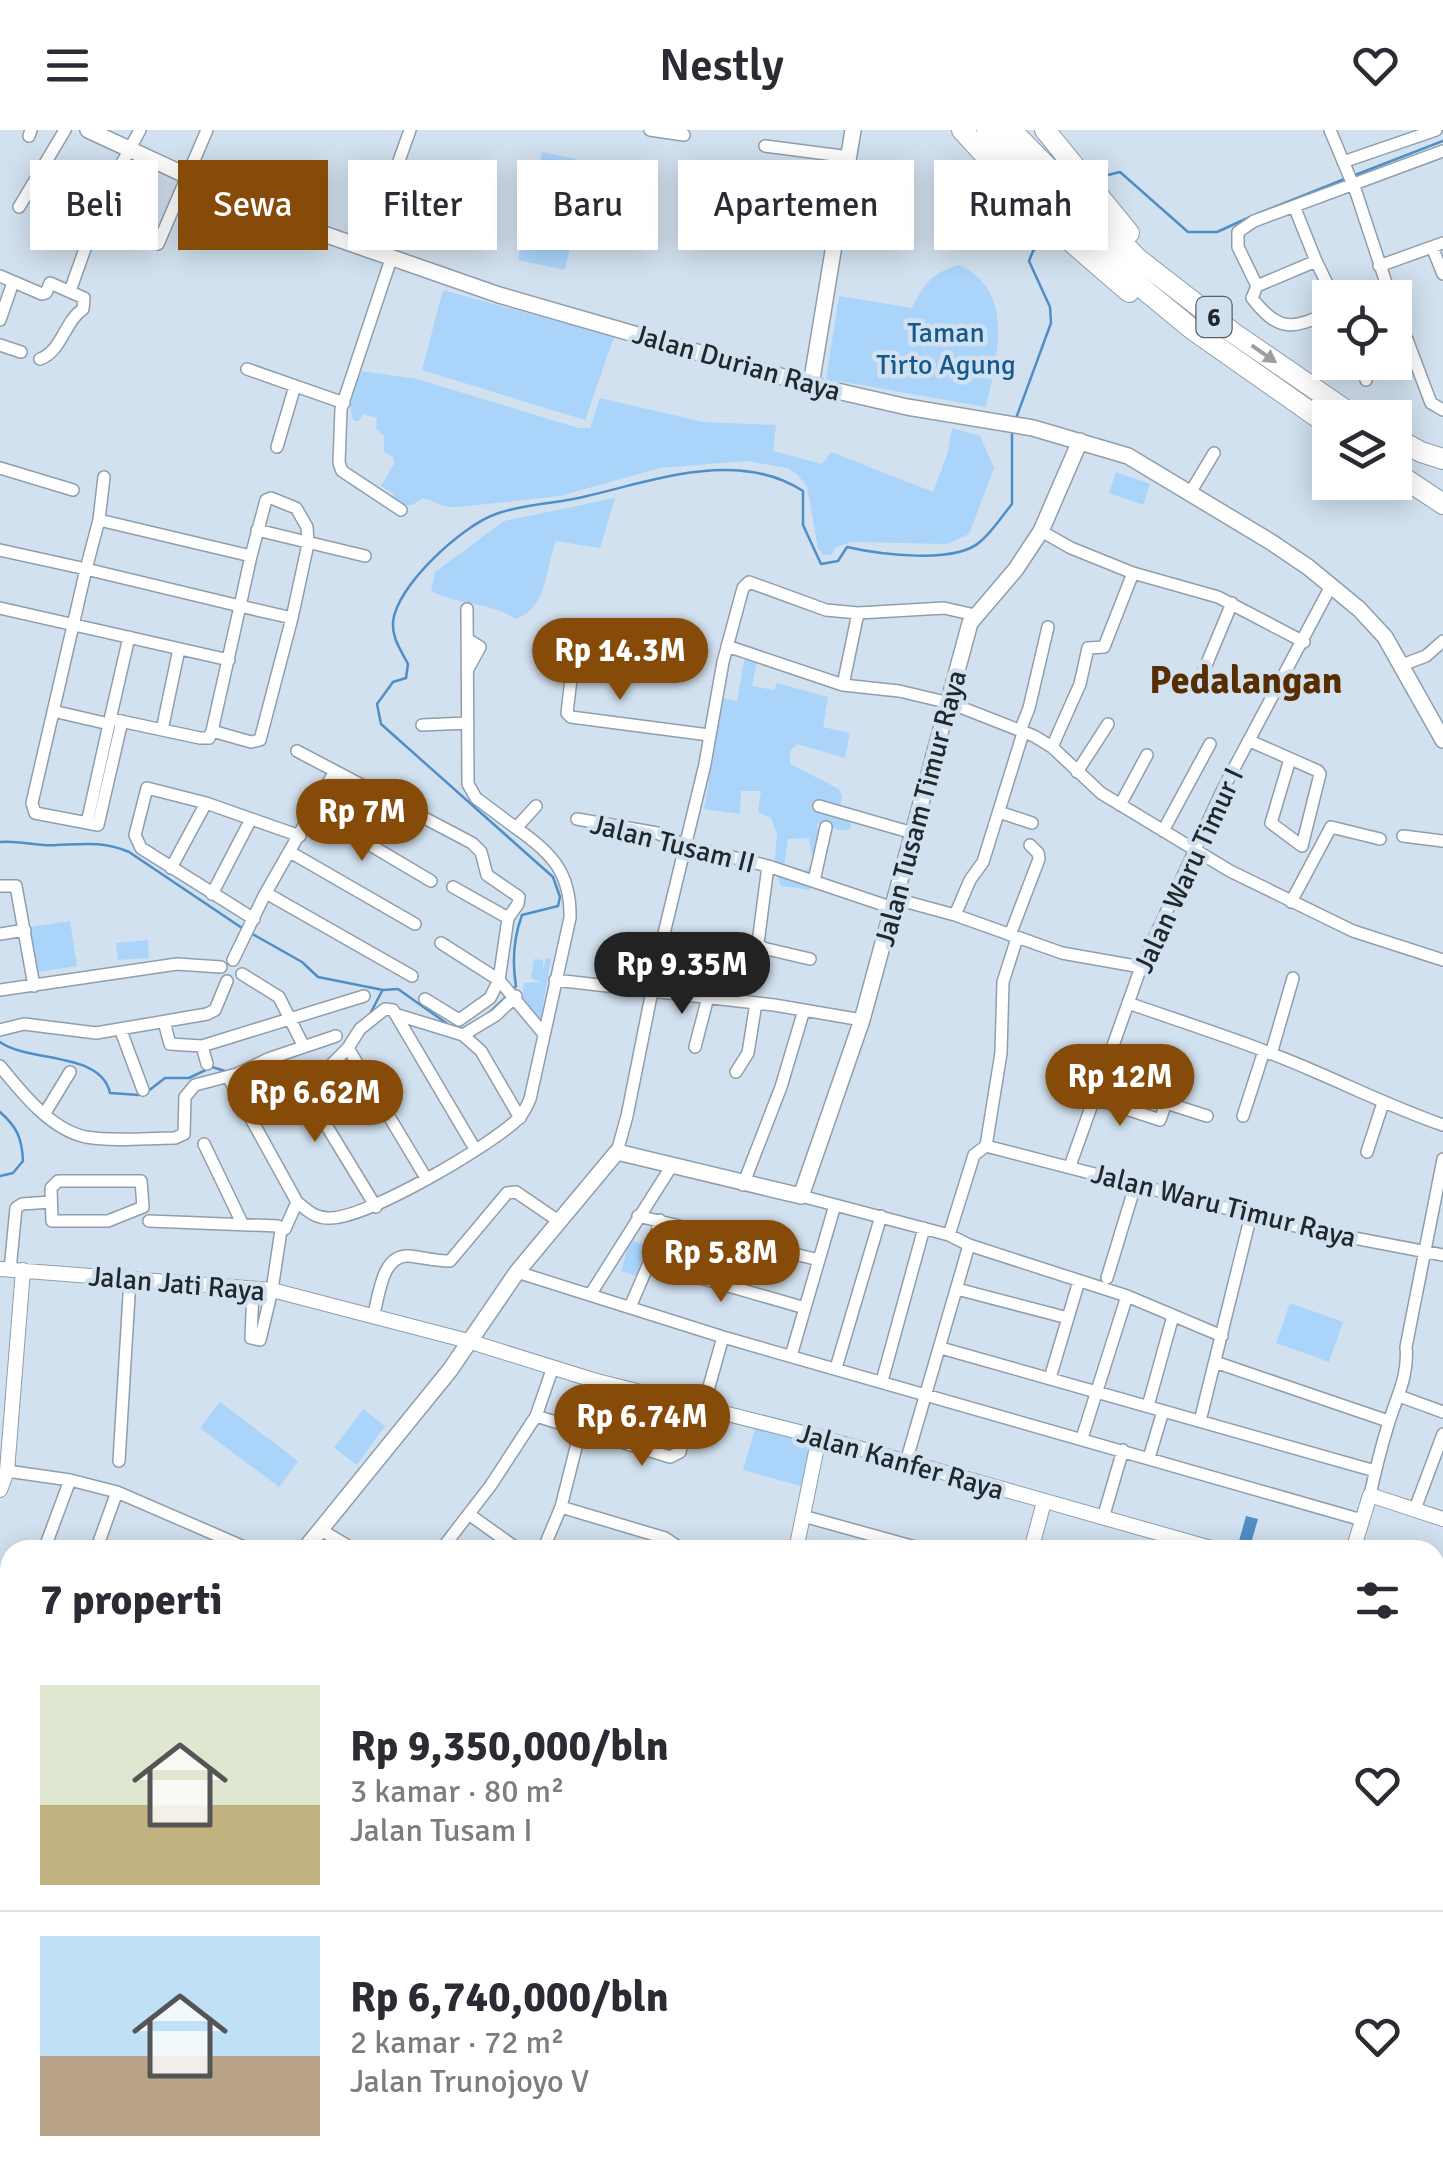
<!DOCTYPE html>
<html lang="id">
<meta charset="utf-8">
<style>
:root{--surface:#fff;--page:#f7f7f7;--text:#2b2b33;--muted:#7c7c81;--line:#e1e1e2;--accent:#874b09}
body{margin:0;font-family:Signika,sans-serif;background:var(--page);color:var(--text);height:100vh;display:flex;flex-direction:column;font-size:38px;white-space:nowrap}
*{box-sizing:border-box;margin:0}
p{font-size:32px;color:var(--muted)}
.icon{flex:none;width:55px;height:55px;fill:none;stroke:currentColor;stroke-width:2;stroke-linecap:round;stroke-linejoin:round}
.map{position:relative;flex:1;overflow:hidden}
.drawer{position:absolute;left:0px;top:1410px;width:1445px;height:642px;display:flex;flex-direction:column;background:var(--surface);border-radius:30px 30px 0 0;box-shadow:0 5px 25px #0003}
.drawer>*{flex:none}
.guide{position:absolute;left:30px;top:30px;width:1385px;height:90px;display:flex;gap:20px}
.buttons{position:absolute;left:1312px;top:150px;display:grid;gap:20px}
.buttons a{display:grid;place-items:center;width:100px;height:100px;border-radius:0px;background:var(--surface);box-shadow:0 5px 25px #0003;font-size:50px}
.price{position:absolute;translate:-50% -85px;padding:0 22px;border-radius:35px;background:var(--accent);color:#fff;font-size:32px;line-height:65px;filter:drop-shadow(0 2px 5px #0008)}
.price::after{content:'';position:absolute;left:50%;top:60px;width:30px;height:22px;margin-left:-15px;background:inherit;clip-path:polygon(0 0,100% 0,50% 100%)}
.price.active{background:#222;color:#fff}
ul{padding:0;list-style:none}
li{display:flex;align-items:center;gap:30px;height:250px;padding:0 40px}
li+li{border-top:2px solid var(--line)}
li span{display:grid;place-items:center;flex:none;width:280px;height:200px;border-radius:0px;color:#555}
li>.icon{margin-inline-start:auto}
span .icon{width:120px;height:120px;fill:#fffc;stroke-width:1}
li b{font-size:42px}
h2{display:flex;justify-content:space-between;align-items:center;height:120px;padding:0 40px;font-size:42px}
.tag{padding:0 35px;border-radius:0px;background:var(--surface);box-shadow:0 5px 25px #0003;font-size:35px;line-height:90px}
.tag.active{background:var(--accent);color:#fff}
header{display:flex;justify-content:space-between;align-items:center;height:130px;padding:0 40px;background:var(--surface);font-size:45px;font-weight:600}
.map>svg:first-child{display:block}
.green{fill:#abd4fb}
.water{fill:#4f8ec6}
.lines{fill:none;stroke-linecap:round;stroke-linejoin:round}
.stream{stroke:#4f8ec6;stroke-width:2.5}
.minor-casing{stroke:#909eab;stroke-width:14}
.tertiary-casing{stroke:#909eab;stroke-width:16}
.secondary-casing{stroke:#909eab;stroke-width:18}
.motorway-casing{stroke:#909eab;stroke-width:22}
.minor{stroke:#fff;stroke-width:11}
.tertiary{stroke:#fff;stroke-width:14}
.secondary{stroke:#fff;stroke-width:15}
.motorway{stroke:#fff;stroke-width:20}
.oneway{fill:#9c9ea0}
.labels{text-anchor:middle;stroke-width:9;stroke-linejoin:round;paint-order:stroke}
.shield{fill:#d2e1ef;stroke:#575f66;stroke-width:2.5}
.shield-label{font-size:25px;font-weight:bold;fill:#22272c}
.park-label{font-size:28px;fill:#145a8f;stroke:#d2e1ef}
.street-label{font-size:28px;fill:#22272c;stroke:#d2e1ef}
.district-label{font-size:38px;font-weight:bold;fill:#572d02;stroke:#d2e1ef}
</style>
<header><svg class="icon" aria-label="menu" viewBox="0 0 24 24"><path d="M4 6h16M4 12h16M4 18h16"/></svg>Nestly<svg class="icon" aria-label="heart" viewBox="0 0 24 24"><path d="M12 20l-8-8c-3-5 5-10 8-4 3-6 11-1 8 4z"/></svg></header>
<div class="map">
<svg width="1443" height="2051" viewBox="0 0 1443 2051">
<rect width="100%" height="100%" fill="#d2e1ef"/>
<path class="green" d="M542,22L589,32L565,140L518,130Z
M959,135C1016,160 997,228 986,277L826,249L839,166L912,178C924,154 931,143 959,135Z
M443,160L614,207L585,290L422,240Z
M362,241L417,249L578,298H590L600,268L703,292L776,295L773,321L822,334L831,322L933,362L947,325L952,298L980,306L994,338L969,404L947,414L851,412L836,417L831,425H823L818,418L807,357L798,345L788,338L746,331L660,338L560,366L459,377H447L424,368L412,375L399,376L392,363L381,356L394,334L393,327L384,322V306L376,299L377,288L363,284L359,291H354C346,274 355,256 362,241Z
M1116,342L1150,354L1143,375L1109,363Z
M615,368L600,418L556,411C545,439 548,477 516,489C490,472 458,475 431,461L435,442L504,391Z
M745,526L757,531L752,556L774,560L777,553L828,567L823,597L850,603L845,628L797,614L790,621V634L839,659L842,666L840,679C847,685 854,689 850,699C841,702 832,699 825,693L818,694L817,699L825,702L827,724L823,729L812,727L809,708L788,709L784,737L805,741L814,733L810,760L781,756L774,739L777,704L771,688L758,682L761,661H741L740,684L704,679L722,568L737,571Z
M70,791L77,836L38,842L30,797Z
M148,810L149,828L118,830L116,813Z
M546,828L551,829L540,893L522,867L524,853L541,852L531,848L534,829L543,830V841Z
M630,1110L646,1115L637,1146L621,1141Z
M1290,1173L1343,1192L1329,1232L1276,1213Z
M220,1272L298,1331L279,1357L200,1298Z
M363,1279L385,1296L357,1335L334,1318Z
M756,1296L815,1309L808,1358L743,1340Z
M1443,1992V2051H1230L1226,2046L1216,2051H1036L1020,2043L1435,2042V1996Z
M357,2043H491L465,2047L462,2051H356Z"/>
<path class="water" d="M1246,1386L1258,1389L1249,1420L1237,1418Z"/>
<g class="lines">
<path class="stream" d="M1355,45L1443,11
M1099,55L1108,45L1120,42L1188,102H1217L1250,87
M1257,84L1347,48
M1015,291L1051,193L1050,177L1029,131L1033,121L1051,103
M0,712C20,710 38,717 57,715C84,714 103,711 129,722L242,798
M249,802L302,832L318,847L383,860L398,859L449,895
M511,861L516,856C512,832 514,807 522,785L558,776L560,767L553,747L381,594L377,574L393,552L406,548L408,534C401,520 392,509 393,492C396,456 463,395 496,384C526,373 557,374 587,366C656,350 738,319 803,361V395L821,434L838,431L847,417C878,424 956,435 981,411C993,401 1002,386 1012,374V303
M490,882L506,867
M370,884L382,861
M0,912C29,933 101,921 110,963L139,965
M236,947L256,962H264L286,946L321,936
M147,962L165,948H189L212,937L225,941
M0,982C17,997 22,1008 23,1031L13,1043L0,1046
M1435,1646L1443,1649
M1302,2042L1305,2051
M316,2051L331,2042"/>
<defs>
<path id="minor" d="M650,0L684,5
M1330,0L1356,62L1391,168
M29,6L31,0
M765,16L850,27
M1343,32L1436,0
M1294,76L1316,131
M19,77L65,0
M158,114L207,0
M1432,117L1443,144
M367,121L410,0
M391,129L341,279L339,333L342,341L401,380
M1379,136L1443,113
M0,146L42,164L46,163L50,153L84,168L83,179C64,192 62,221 40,229
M1257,156L1316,131L1334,168
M70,161L103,68L140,0
M1395,178L1431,273L1443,280
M1330,182C1293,199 1279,203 1252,168L1257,156L1238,117V102L1254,91L1443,21
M0,190L11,158
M0,215L21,222
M1366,232V250
M247,239L344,273
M277,317L295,256
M0,338L73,360
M1190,363L1214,323
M99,390L251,426L240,476L292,488L308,414L307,397L296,378L271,368L266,370L251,426
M257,400L365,426
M1041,401L1071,418L1133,443L1218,467L1304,512
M0,420L86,439L99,390L104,347
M0,478L229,530
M467,479L468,654L476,668L516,698
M576,506L567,583L571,587L709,605
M467,509L480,517L468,539
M727,516L843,555L858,483
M1402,535L1426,526L1443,511
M843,555L899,561L950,573L1034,606L1052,617L1101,663L1230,741L1353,801L1443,830
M1197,557L1232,473
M53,581L109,594L129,507
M111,589L200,608H209L212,601L251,612L260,610L292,488
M122,591L98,695L35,683L32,673L86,439L240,476L212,601
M422,595L468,593
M162,600L179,519
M1020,601L1029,578L1048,497
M1250,611L1318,641L1320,644L1302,716L1271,693L1290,629
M1052,617L1080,554L1088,518L1104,517L1133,443
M297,621L335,641
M1077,642L1108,594
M1120,675L1147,625
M819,676L913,703
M313,681L431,751
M999,682L1032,693
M577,689L657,703L687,716L768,736L893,778
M87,693L109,594
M1163,701L1210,614
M1403,706L1443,711
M290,722L415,794
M768,736L758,813L763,818L810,829
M171,738L206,673
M814,751L826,697
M0,756H16L34,856
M453,757L508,788
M266,763L412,846
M212,764L251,689
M896,769L955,785L1062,823L1141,837
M1291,772L1331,697L1380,709
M955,785L970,750L983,732L1023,603
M254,789L141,718L135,705L147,658L206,673L300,706
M0,804L25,800
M1010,805L1039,729L1038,723L1030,715
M441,813L499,850L543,903
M233,830L264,766L335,641L472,713L481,722L487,745L519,767L518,774L508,788L499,850L490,868L459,890L425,869
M242,844L279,867L304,917
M555,850L774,875L862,890
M0,860L177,834L221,837
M1128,873C1191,895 1255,915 1316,942C1358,960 1399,980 1443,995
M398,885L463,905L481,921L520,988
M164,892L170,914L202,916L207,934
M0,900L24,894L96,903L207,884L215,880L227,851
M121,901L143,960
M463,905L496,885L516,866
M202,916L364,866
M695,917L708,867
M348,918L360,899L385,879L393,880L475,1019
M1271,924L1293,848
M0,936C21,962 51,1000 86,1007C115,1012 147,1008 175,1008L184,1004L185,967L195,955L237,944L268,929L336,906
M736,942L748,923L756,873
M228,947L297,1072
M301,954L322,944L348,918L426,1048
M1093,968L1160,990L1173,953
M1166,973L1207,986
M246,981L301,954L376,1077
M45,983L70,942
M1243,986L1264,921
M204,1014L242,1093
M986,1016L1001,923L1003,852L1017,808
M617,1022L627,986L661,816L705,634L723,532L743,458L749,452L826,480L858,483L944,478L975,485
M1367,1022L1383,973
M1070,1036L1141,837L1223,659L1331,456
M58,1051H141L143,1077L108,1091H52L51,1058Z
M743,1055L781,957L804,880
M801,1066L949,1105L969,1115L1127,1166L1222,1206
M638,1086L819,1130
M149,1091L278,1096L281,1100
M949,1105L974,1025L986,1016L1307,1099L1443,1125
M649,1133L805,1178
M10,1140L16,1078L22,1074L50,1072
M517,1142L723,1207L1362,1390
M1107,1148L1135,1056
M253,1159L251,1208L260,1210L272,1160L281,1100L285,1099L297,1072C308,1081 316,1089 331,1088C369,1087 490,1016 518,989C523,984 527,976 530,969L570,788C571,743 552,723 516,698L536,676
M957,1159L1068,1188
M590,1165L671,1037
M630,1177L649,1133L660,1090
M373,1187C379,1168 381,1125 408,1126C422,1127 435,1131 450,1131L507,1063L516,1062L560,1092
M941,1218L1375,1341
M791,1226L835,1075
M1215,1232L1388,1291
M836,1238L881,1086
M1050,1248L1079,1151
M882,1251L924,1098
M1399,1266L1443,1282
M1148,1276L1173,1186
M703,1278L723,1207
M536,1286L670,1327L680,1322L693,1275
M1200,1291L1251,1085
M1082,1308L1127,1166
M1149,1328L1163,1281
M119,1331L130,1149
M906,1332L969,1115
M7,1341L70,1350L117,1362L251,1420
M1370,1365C1375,1342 1381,1318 1388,1295C1396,1268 1409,1246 1406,1217L1443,1029
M561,1377L665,1408L683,1420
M1415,1379L1443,1304
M470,1385L519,1420
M803,1386L926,1420
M1103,1388L1123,1320
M321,1400L355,1420
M44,1420L70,1350
M96,1420L117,1362
M441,1420L491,1355L536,1286L553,1237
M543,1420L561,1377L593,1250
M1435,1500L1443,1467
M0,1505L10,1509
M1435,1547L1443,1550
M0,1553L10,1557
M1435,1653L1443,1656
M0,1673L10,1644
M1435,1703L1443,1705
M0,1797L9,1782
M1435,1800L1443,1803
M0,1846L10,1852
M1435,1914L1443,1916
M0,1920L10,1894
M0,1963L10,1968
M1435,1964L1443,1966
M157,2042L166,2049L173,2042
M750,2042L776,2051
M1000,2042L1017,2051
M214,2049L222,2042
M113,2051L118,2042
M471,2051L472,2042
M666,2051L668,2042
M723,2051L726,2042
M987,2051L991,2042"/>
<path id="tertiary" d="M0,1139L272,1160L468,1211L593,1250L819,1307L1218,1420
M0,1360L7,1341L23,1140
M796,1420L819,1307
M1031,1420L1044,1372
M1353,1420L1370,1365L1443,1389
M1435,1857L1443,1859
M896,2042L916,2051"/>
<path id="secondary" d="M88,0L278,88L499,165L811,255L907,277L1033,298L1128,326L1271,412L1308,437L1359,479L1385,507L1443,610
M811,255L853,0
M304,1420L450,1240L517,1142L617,1022L801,1066L862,890L970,493L1016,439L1041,401L1080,311
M0,2042L10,2026"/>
<path id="motorway" d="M962,0L1038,83L1129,162
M987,0L1135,152L1192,199L1330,296
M1011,0L1138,129L1232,202L1357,288
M1045,0L1129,103
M1395,308L1421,322L1443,329
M1395,342L1443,374"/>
</defs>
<use href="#minor" class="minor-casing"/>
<use href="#tertiary" class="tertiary-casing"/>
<use href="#secondary" class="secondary-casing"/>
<use href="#motorway" class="motorway-casing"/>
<use href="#minor" class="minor"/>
<use href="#tertiary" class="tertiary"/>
<use href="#secondary" class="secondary"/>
<use href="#motorway" class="motorway"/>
</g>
<defs><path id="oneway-solid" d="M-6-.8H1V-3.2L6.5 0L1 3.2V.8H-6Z" transform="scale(2.5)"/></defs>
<use class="oneway" href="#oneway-solid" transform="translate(1264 224) rotate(35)"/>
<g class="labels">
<rect class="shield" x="1196.5" y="167" width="35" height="40" rx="8"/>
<g class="shield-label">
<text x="1214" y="196">6</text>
</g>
<g class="park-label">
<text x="946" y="212">Taman<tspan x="946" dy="32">Tirto Agung</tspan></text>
</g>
<g class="street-label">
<text transform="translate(737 232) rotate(16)" y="10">Jalan Durian Raya</text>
<text transform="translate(920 678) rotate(-75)" y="10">Jalan Tusam Timur Raya</text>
<text transform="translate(673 713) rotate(14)" y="10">Jalan Tusam II</text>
<text transform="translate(1188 740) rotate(-65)" y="10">Jalan Waru Timur I</text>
<text transform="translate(1224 1075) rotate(14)" y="10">Jalan Waru Timur Raya</text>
<text transform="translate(177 1153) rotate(5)" y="10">Jalan Jati Raya</text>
<text transform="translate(901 1331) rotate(16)" y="10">Jalan Kanfer Raya</text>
</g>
<g class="district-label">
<text x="1246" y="563">Pedalangan</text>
</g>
</g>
</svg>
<div class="buttons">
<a><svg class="icon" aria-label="locate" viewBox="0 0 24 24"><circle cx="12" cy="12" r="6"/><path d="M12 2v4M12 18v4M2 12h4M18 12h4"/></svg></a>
<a><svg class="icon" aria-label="layers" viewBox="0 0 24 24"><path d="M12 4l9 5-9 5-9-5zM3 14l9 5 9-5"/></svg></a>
</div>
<b class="price" style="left:620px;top:573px">Rp 14.3M</b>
<b class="price" style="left:362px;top:734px">Rp 7M</b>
<b class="price active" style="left:682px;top:887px">Rp 9.35M</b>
<b class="price" style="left:1120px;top:999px">Rp 12M</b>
<b class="price" style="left:315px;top:1015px">Rp 6.62M</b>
<b class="price" style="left:721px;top:1175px">Rp 5.8M</b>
<b class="price" style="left:642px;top:1339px">Rp 6.74M</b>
<div class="guide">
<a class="tag">Beli</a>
<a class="tag active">Sewa</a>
<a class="tag">Filter</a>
<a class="tag">Baru</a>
<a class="tag">Apartemen</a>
<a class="tag">Rumah</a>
</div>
<section class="drawer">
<h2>7 properti<svg class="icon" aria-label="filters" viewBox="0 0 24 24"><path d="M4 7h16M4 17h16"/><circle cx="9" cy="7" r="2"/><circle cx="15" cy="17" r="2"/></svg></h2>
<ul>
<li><span style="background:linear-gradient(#dfe7d0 60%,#c2b280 0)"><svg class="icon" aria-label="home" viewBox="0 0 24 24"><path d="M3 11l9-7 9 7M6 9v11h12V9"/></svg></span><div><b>Rp 9,350,000/bln</b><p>3 kamar · 80 m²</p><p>Jalan Tusam I</p></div><svg class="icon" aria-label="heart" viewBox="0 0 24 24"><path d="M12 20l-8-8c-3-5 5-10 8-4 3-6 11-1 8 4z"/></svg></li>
<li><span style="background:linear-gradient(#bfe0f5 60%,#b9a48a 0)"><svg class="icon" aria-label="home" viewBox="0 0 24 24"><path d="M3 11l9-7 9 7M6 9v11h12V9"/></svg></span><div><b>Rp 6,740,000/bln</b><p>2 kamar · 72 m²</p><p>Jalan Trunojoyo V</p></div><svg class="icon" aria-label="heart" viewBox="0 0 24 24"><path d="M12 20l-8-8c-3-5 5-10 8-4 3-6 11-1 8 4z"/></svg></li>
</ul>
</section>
</div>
